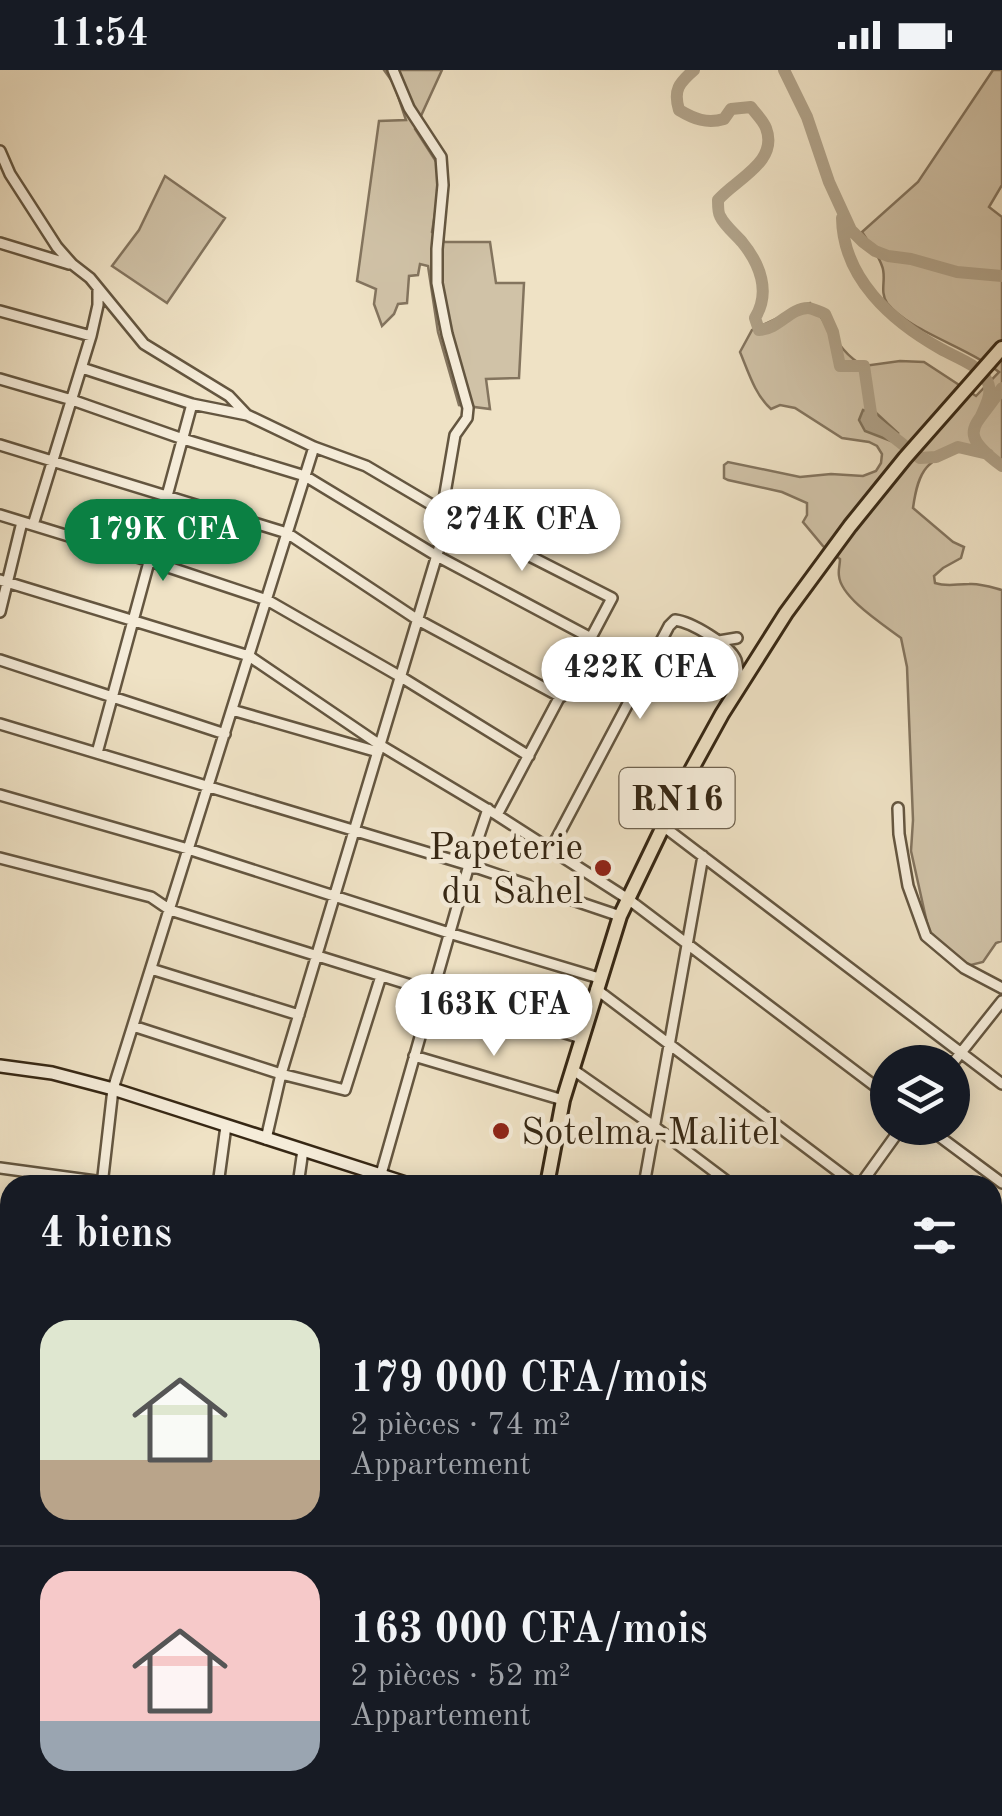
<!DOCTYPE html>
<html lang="fr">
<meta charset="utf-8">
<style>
:root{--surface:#171b24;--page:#242831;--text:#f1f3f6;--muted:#9ea1a6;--line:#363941;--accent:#0b8043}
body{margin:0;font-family:"Old Standard TT",serif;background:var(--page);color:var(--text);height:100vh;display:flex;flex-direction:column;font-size:38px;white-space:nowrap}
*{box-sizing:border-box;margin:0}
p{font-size:32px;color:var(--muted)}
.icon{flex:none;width:55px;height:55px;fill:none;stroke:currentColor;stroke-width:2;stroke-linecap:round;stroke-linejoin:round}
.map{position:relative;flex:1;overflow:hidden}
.details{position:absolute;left:0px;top:1105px;width:1002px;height:642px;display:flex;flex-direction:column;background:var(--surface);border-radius:30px 30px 0 0;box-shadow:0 5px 25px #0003}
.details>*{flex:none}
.tools{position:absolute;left:870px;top:975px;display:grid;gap:20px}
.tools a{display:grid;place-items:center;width:100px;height:100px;border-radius:50%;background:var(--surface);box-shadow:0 5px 25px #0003;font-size:50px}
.price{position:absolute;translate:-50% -85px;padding:0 22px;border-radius:35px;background:#fff;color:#222;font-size:32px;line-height:65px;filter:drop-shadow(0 2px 5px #0008)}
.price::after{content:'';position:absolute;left:50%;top:60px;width:30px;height:22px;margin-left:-15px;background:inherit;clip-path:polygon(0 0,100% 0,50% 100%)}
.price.on{background:var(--accent);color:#fff}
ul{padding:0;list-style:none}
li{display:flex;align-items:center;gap:30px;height:250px;padding:0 40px}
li+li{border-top:2px solid var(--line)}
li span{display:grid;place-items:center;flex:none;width:280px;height:200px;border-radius:30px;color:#555}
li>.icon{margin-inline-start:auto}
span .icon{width:120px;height:120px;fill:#fffc;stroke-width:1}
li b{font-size:42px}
h2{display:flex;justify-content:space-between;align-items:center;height:120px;padding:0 40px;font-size:42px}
.status{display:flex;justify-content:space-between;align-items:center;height:70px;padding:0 50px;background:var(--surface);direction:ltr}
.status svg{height:28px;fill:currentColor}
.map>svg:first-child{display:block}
.green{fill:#d0c2a7;stroke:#83745e;stroke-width:2.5}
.water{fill:#b0a289;stroke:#7f715a;stroke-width:2.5}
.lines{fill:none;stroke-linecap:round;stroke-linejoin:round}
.river{stroke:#b0a289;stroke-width:12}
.minor-casing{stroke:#645640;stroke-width:14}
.secondary-casing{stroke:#362714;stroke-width:16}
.primary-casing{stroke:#362714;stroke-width:18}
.minor{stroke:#f5ecd9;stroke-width:9}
.secondary{stroke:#f5ecd9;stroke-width:11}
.primary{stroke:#efe2c5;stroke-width:12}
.poi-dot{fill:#8f2418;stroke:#f5ecd9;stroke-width:4}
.labels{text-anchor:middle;stroke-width:9;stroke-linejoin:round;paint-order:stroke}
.shield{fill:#f5ecd9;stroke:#6f624f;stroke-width:2.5}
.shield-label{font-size:35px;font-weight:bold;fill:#362714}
.poi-label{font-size:38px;fill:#362714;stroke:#f5ecd9;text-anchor:end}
</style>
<div class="status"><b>11:54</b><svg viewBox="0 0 49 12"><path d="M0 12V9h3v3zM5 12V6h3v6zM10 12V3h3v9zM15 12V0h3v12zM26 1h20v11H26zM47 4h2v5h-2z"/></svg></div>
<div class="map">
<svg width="1002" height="1746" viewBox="0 0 1002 1746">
<rect width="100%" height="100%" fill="#efe2c5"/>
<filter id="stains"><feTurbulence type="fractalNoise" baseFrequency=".002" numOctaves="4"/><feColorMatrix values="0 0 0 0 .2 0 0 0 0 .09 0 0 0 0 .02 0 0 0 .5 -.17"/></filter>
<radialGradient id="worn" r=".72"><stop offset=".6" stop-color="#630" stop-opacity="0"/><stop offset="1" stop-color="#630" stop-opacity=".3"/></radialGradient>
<path class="green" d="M384,0H442L415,59L437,93L439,119L432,162L445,172H490L496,213H524L519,308L486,309L490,339L459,335L438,262L428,196L420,194L418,205L409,206L407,233L398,234L394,244L382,256L374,234L376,219L357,211L379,51L406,50L394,14Z
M993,0H1002V115L989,137L1002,147V398L964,375C928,392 919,395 913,438L953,472L964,477L961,488L943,498L934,506L935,513C947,517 956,514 969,514C980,513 991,517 1002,520V871L996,873L983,892L967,896L929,862L911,781L913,750L907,597L901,568C884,555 841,528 839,506C838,500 840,495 840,489L823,476L803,452L807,445V433L782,422L728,410L724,408V395L728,392L800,407L831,404L863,406L876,401L881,393L882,384L877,376L869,372L842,368L795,338L780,335L771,339C755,325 748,301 740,282L752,260L810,233C829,254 838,283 864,296L900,291L924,292L976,326L999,302C968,277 910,262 887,233C879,221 887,208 882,196C878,184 869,173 862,162L918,112Z
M165,106L225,148L167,233L112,196L139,160Z"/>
<path class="water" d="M863,340L875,342L898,363L891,371L865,361L859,350Z"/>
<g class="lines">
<path class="river" d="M694,0C679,13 673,20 679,40C694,49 707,54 724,49L731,39L751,37C755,43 763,50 766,58C779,92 736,109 718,130C718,133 718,143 720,146C724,155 735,164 742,172C760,194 771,222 755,248L759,260C779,259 790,238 808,238C811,238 823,243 825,244L833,262L840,296H864L872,350L920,388L936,387L958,377L988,384
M784,0L807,47L829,112L851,160L863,172L875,181L888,186L911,189L957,202L1002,206
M842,148C843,208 891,251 941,279C955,287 977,294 986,309C994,321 986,335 981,346
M1002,318C976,358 954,360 1002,396"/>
<defs>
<path id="minor" d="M393,0L409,38L441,87L443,115L437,179V213L447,264L468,338L467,348L455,365L442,441
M0,81L10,104L57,177L72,194L90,208L144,274L229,326L246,344
M0,173L69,194
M0,241L91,266
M82,298L192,334L247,345L314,377L366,396L449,445L612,528L497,745
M0,309L72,330L183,369L305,406L437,486L591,568
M0,375L287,463L418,550L561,627
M0,445L150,491L267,530L401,607L529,686
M33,455L91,266L98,235V218
M0,510L249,586L380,675L497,745L628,829L888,1026
M0,542L22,452
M719,571L737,568
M0,590L225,664
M232,640L378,682
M0,654L469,795L620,846
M97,683L192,334
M0,725L188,779L449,863L599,908
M898,738L899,764L908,816L926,866L964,898L1002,918
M663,756L1002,1014
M551,779L669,556L675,550C691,552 729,574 736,590C738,598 739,607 740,615
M0,788L151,827L170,840L581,968
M151,899L299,945
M596,919L856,1115
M133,956L281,1004L345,1020L381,906
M414,986L563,1030
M952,994L1002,931
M572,999L655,1057L732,1115
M928,1058L1002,1113
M266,1069L281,1004L449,445
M0,1098L125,1115
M381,1104L469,795L488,739
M102,1115L113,1019L314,377
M218,1115L226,1056
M298,1115L303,1080
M644,1115L703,786
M860,1115L901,1058
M0,1155L10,1157
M992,1219L1002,1226
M0,1223L10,1224
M992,1263L1002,1251
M0,1291L10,1293
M0,1355L10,1356
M992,1371L1002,1370
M0,1422L10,1423
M992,1434L1002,1433
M0,1488L10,1490
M992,1530H1002
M0,1554L10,1556
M992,1601L1002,1702
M0,1620L10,1621
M0,1689L10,1691
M390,1738L458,1746
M603,1738L604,1746
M805,1738L806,1746
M25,1746L26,1738
M214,1746L215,1738"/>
<path id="secondary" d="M0,996L52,1003L113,1019L412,1115
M992,1308L1002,1311"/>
<path id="primary" d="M547,1115L563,1030L620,846L683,715L722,644L786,543L850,456L905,388L1002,278
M502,1738L503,1746"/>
</defs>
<use href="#minor" class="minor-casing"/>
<use href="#secondary" class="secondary-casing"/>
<use href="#primary" class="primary-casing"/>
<use href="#minor" class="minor"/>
<use href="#secondary" class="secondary"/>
<use href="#primary" class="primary"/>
</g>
<g class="poi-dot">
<circle cx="603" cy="798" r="10"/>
<circle cx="501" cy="1061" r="10"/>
</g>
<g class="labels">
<rect class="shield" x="619.5" y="698" width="115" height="60" rx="8"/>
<g class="shield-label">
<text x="677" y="740">RN16</text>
</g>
<g class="poi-label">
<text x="583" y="789">Papeterie<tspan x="583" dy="44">du Sahel</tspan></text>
<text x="521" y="1074" text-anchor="start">Sotelma-Malitel</text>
</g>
</g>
<rect width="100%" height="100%" filter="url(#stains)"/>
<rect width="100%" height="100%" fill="url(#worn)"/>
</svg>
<div class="tools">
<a><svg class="icon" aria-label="layers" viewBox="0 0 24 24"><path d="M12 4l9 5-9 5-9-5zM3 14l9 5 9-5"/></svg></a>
</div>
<b class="price" style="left:522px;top:504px">274K CFA</b>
<b class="price on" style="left:163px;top:514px">179K CFA</b>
<b class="price" style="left:640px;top:652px">422K CFA</b>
<b class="price" style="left:494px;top:989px">163K CFA</b>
<section class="details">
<h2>4 biens<svg class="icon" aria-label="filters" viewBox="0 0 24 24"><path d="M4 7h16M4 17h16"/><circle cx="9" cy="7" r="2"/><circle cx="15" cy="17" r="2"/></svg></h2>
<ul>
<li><span style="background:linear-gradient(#dfe7d0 70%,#b9a48a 0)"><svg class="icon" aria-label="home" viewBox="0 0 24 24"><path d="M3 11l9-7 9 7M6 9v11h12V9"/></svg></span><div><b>179 000 CFA/mois</b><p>2 pièces · 74 m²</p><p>Appartement</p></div></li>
<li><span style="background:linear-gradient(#f6c9c9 75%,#9aa5b1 0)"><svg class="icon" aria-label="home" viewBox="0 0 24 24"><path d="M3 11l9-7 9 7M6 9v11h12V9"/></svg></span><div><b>163 000 CFA/mois</b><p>2 pièces · 52 m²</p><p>Appartement</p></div></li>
</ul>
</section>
</div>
